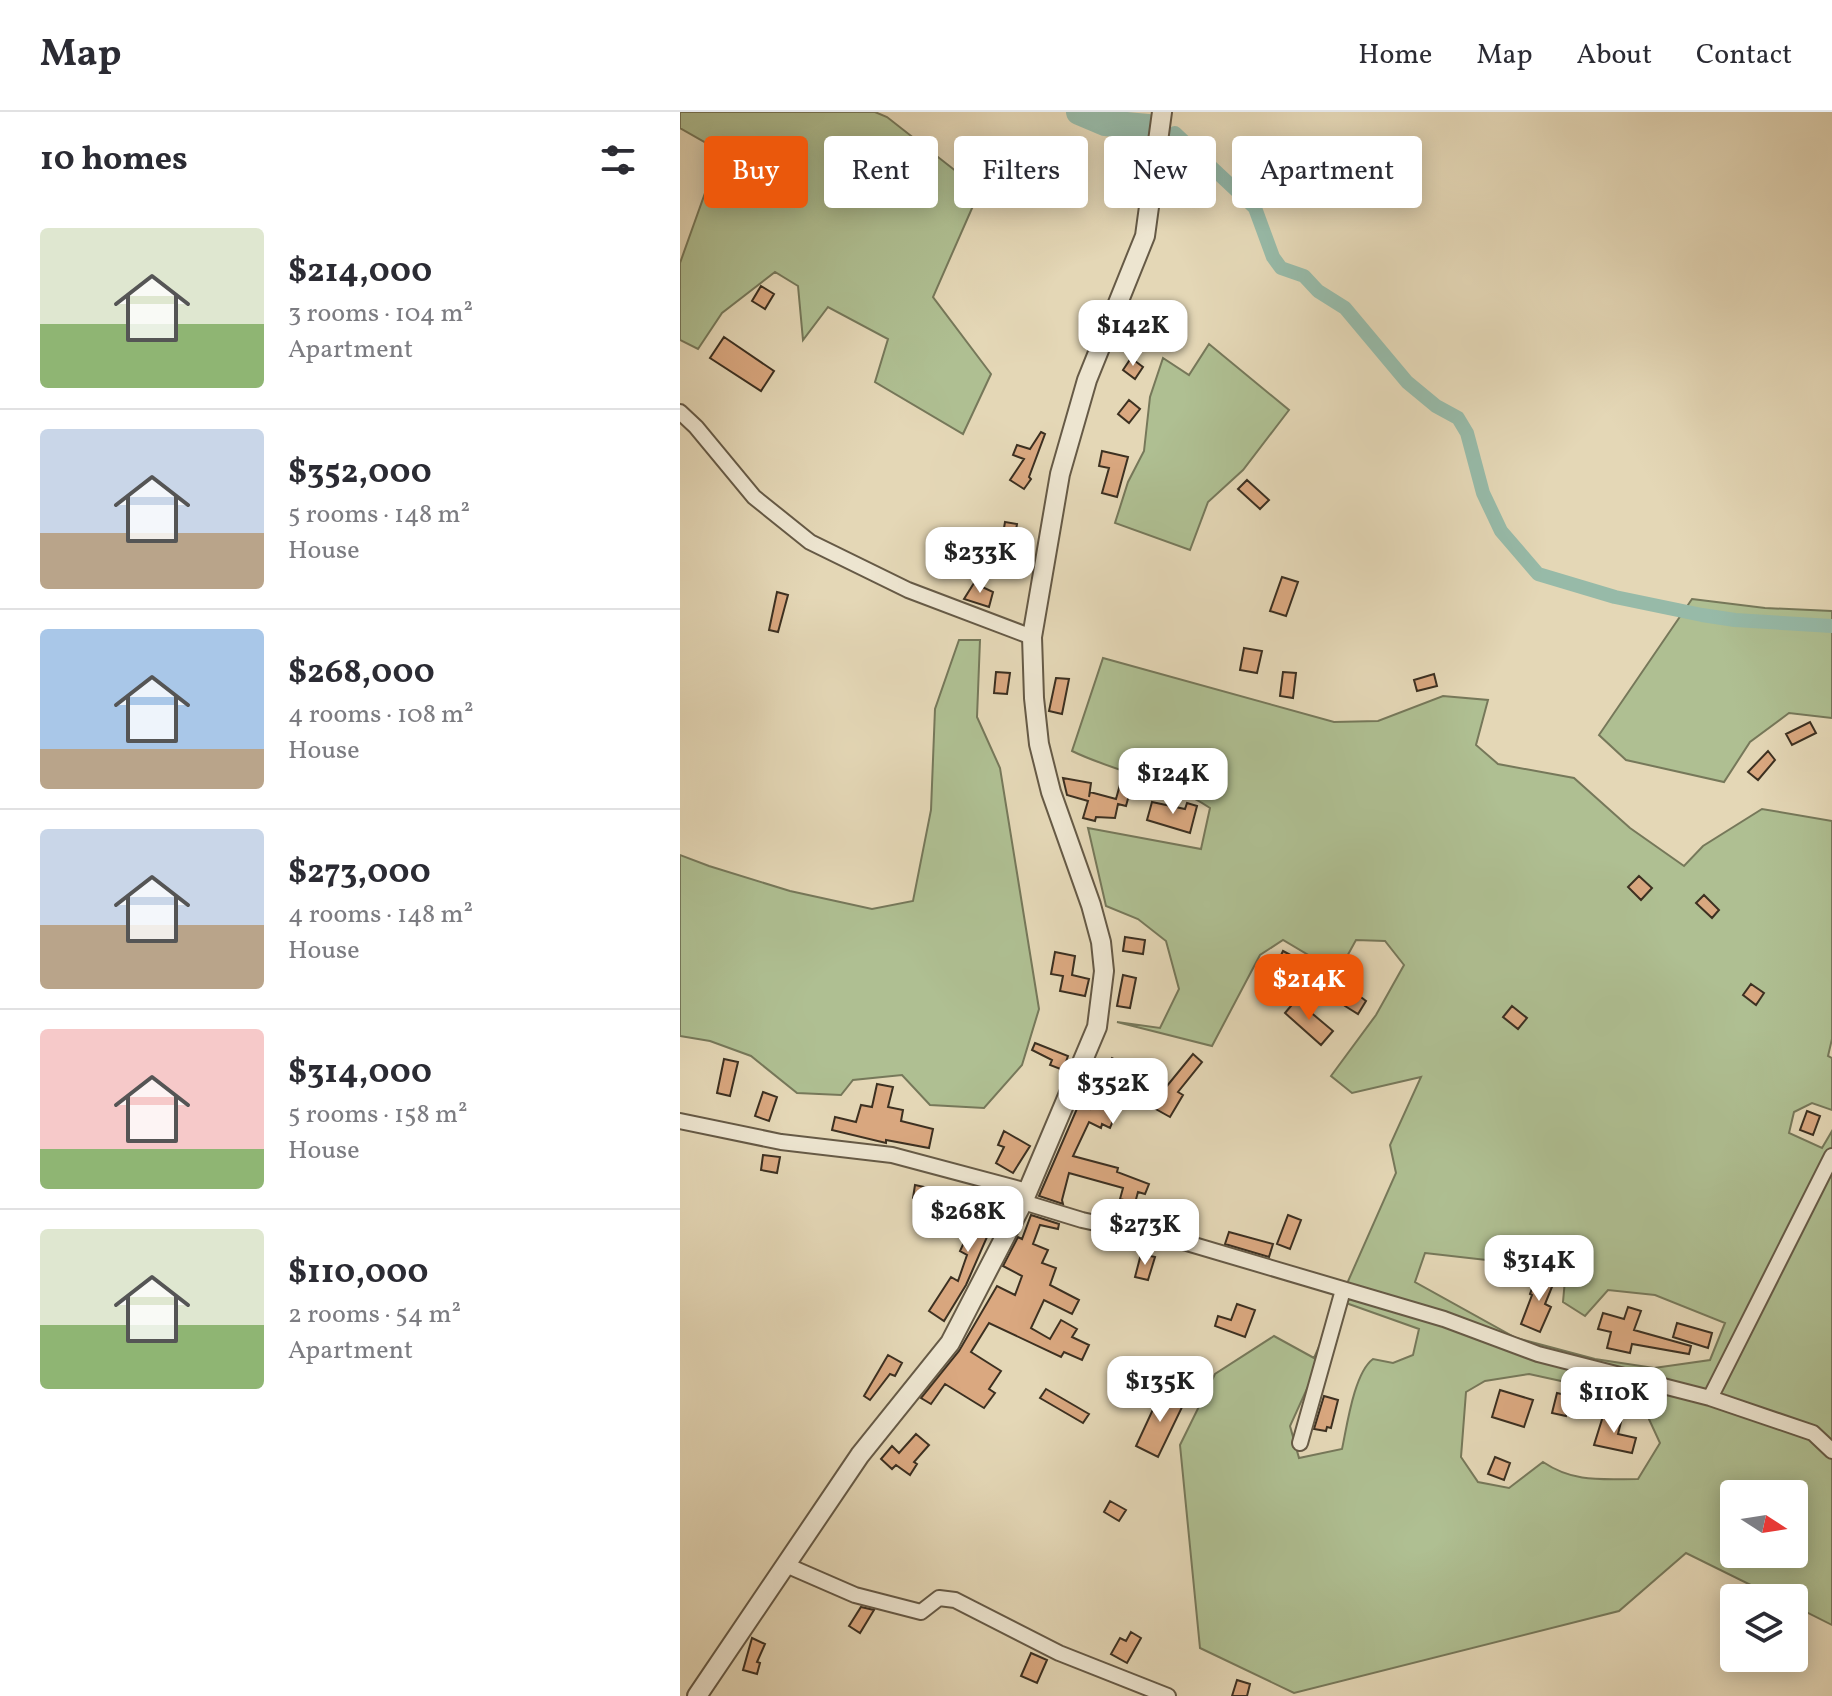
<!DOCTYPE html>
<meta charset="utf-8">
<style>
:root{--surface:#fff;--page:#f7f7f7;--text:#2b2b33;--muted:#7c7c81;--line:#e1e1e2;--accent:#ea580c}
body{margin:0;font-family:Vollkorn,serif;background:var(--page);color:var(--text);height:100vh;display:flex;flex-direction:column;font-size:30px;white-space:nowrap}
*{box-sizing:border-box;margin:0}
p{font-size:26px;color:var(--muted)}
.icon{flex:none;width:44px;height:44px;fill:none;stroke:currentColor;stroke-width:2;stroke-linecap:round;stroke-linejoin:round}
.map{position:relative;flex:1;overflow:hidden}
.drawer{display:flex;flex-direction:column;background:var(--surface);width:680px}
.drawer>*{flex:none}
.guide{position:absolute;left:24px;top:24px;width:760px;height:72px;display:flex;gap:16px}
.needle{width:52px;rotate:102deg}
.tools{position:absolute;left:1040px;top:1368px;display:grid;gap:16px}
.tools a{display:grid;place-items:center;width:88px;height:88px;border-radius:8px;background:var(--surface);box-shadow:0 4px 20px #0003;font-size:40px}
.price{position:absolute;translate:-50% -68px;padding:0 18px;border-radius:16px;background:#fff;color:#222;font-size:26px;line-height:52px;filter:drop-shadow(0 2px 4px #0008)}
.price::after{content:'';position:absolute;left:50%;top:48px;width:24px;height:18px;margin-left:-12px;background:inherit;clip-path:polygon(0 0,100% 0,50% 100%)}
.price.on{background:var(--accent);color:#fff}
ul{padding:0;list-style:none}
li{display:flex;align-items:center;gap:24px;height:200px;padding:0 40px}
li+li{border-top:2px solid var(--line)}
li span{display:grid;place-items:center;flex:none;width:224px;height:160px;border-radius:8px;color:#555}
li>.icon{margin-inline-start:auto}
span .icon{width:96px;height:96px;fill:#fffc;stroke-width:1}
li b{font-size:34px}
h2{display:flex;justify-content:space-between;align-items:center;height:96px;padding:0 40px;font-size:34px}
.tag{padding:0 28px;border-radius:8px;background:var(--surface);box-shadow:0 4px 20px #0003;font-size:28px;line-height:72px}
.tag.on{background:var(--accent);color:#fff}
header{display:flex;align-items:center;gap:48px;box-sizing:border-box;height:112px;padding:0 40px;background:var(--surface);border-bottom:2px solid var(--line)}
header strong{font-size:38px}
nav{display:flex;gap:44px;margin-inline-start:auto;font-size:28px}
main{display:flex;flex:1;min-height:0}
.map>svg:first-child{display:block}
.green{fill:#afbf92;stroke:#76785a;stroke-width:2;fill-rule:evenodd}
.lines{fill:none;stroke-linecap:round;stroke-linejoin:round}
.canal{stroke:#97baa8;stroke-width:14}
.river{stroke:#97baa8;stroke-width:26}
.building{fill:#daa880;stroke:#3c3021;stroke-width:2}
.minor-casing{stroke:#665a46;stroke-width:18}
.tertiary-casing{stroke:#665a46;stroke-width:22}
.minor{stroke:#ede5d0;stroke-width:14}
.tertiary{stroke:#ede5d0;stroke-width:18}
</style>
<header>
<strong>Map</strong>
<nav><a>Home</a><a>Map</a><a>About</a><a>Contact</a></nav>
</header>
<main>
<section class="drawer">
<h2>10 homes<svg class="icon" aria-label="filters" viewBox="0 0 24 24"><path d="M4 7h16M4 17h16"/><circle cx="9" cy="7" r="2"/><circle cx="15" cy="17" r="2"/></svg></h2>
<ul>
<li><span style="background:linear-gradient(#dfe7d0 60%,#8fb573 0)"><svg class="icon" aria-label="home" viewBox="0 0 24 24"><path d="M3 11l9-7 9 7M6 9v11h12V9"/></svg></span><div><b>$214,000</b><p>3 rooms · 104 m²</p><p>Apartment</p></div></li>
<li><span style="background:linear-gradient(#c9d6e8 65%,#b9a48a 0)"><svg class="icon" aria-label="home" viewBox="0 0 24 24"><path d="M3 11l9-7 9 7M6 9v11h12V9"/></svg></span><div><b>$352,000</b><p>5 rooms · 148 m²</p><p>House</p></div></li>
<li><span style="background:linear-gradient(#a9c7e8 75%,#b9a48a 0)"><svg class="icon" aria-label="home" viewBox="0 0 24 24"><path d="M3 11l9-7 9 7M6 9v11h12V9"/></svg></span><div><b>$268,000</b><p>4 rooms · 108 m²</p><p>House</p></div></li>
<li><span style="background:linear-gradient(#c9d6e8 60%,#b9a48a 0)"><svg class="icon" aria-label="home" viewBox="0 0 24 24"><path d="M3 11l9-7 9 7M6 9v11h12V9"/></svg></span><div><b>$273,000</b><p>4 rooms · 148 m²</p><p>House</p></div></li>
<li><span style="background:linear-gradient(#f6c9c9 75%,#8fb573 0)"><svg class="icon" aria-label="home" viewBox="0 0 24 24"><path d="M3 11l9-7 9 7M6 9v11h12V9"/></svg></span><div><b>$314,000</b><p>5 rooms · 158 m²</p><p>House</p></div></li>
<li><span style="background:linear-gradient(#dfe7d0 60%,#8fb573 0)"><svg class="icon" aria-label="home" viewBox="0 0 24 24"><path d="M3 11l9-7 9 7M6 9v11h12V9"/></svg></span><div><b>$110,000</b><p>2 rooms · 54 m²</p><p>Apartment</p></div></li>
</ul>
</section>
<div class="map">
<svg width="1152" height="1584" viewBox="0 0 1152 1584">
<rect width="100%" height="100%" fill="#e4d7b6"/>
<filter id="stains"><feTurbulence type="fractalNoise" baseFrequency=".0025" numOctaves="4"/><feColorMatrix values="0 0 0 0 .2 0 0 0 0 .09 0 0 0 0 .02 0 0 0 .5 -.17"/></filter>
<radialGradient id="worn" r=".72"><stop offset=".6" stop-color="#630" stop-opacity="0"/><stop offset="1" stop-color="#630" stop-opacity=".3"/></radialGradient>
<path class="green" d="M0,0H195L207,5L300,78L253,185L311,262L283,322L195,270L208,227L148,195L123,228L118,174L95,160L42,201L18,237L0,228V151L40,39L0,16Z
M529,232L609,298L563,358L528,390L510,438L435,411L448,370L464,339L470,285L483,246L509,263Z
M1012,487L1085,496L1152,499V606L1109,601L1070,630L1044,670L946,648L919,623Z
M279,528H300L297,605L320,656L359,897L342,953L304,996L250,993L222,963L173,968L161,983L117,981L71,944L30,929L0,924V743L29,754L110,779L192,797L233,789L251,698L255,597Z
M423,546L654,610L698,609L763,584L808,588L796,633L818,652L894,666L950,716L1004,754L1023,734L1082,697L1152,709V927L1148,944L1152,946V998L1132,991L1114,1000L1109,1021L1142,1036L1152,1019V1513L1114,1494V1486H1097L1006,1441L939,1499L614,1581L520,1536L500,1333L535,1262L594,1224L634,1246L716,1061L710,1033L741,965L672,981L651,964L696,903L724,853L705,829L676,828L660,857L647,854L603,828L580,843L532,934L437,910L480,916L499,877L486,829L458,807L426,794L408,716L521,737L530,696C489,668 437,661 392,639ZM745,1141L886,1157L883,1190L905,1204L928,1178L975,1183L1045,1211L1030,1248L974,1256L915,1247L836,1226L735,1170ZM666,1191L739,1217L733,1243L713,1251L693,1247C674,1261 667,1314 662,1337L619,1346L610,1314ZM849,1262L881,1269L968,1305L980,1331L958,1367C922,1367 894,1371 863,1350L829,1376L798,1370L781,1345L786,1280L805,1269ZM1054,1382H1114V1442H1054Z"/>
<g class="lines">
<path class="canal" d="M495,21L575,96L593,145L601,156L624,164L638,179L665,196L727,270L756,294L778,306L787,321L803,381L821,419L858,462L935,485L1022,503L1055,508L1152,514"/>
<path class="river" d="M399,0L425,11L468,15"/>
</g>
<path class="building" d="M499,61L517,72L507,87L490,76Z
M81,174L94,182L85,197L72,189Z
M44,225L94,259L81,279L30,246Z
M451,246L463,255L455,267L443,258Z
M449,288L460,297L449,311L438,302Z
M361,320L365,322L349,365L351,367L344,377L330,368L344,347L333,343L337,333L350,337Z
M422,339L448,345L437,385L422,381L429,356L419,354Z
M567,368L589,388L580,397L558,377Z
M325,410L337,412L334,430L322,428Z
M602,465L618,470L606,504L590,499Z
M294,471L313,480L309,495L284,487Z
M97,480L108,483L98,520L89,518Z
M564,536L582,539L577,561L560,558Z
M316,560L330,561L327,582L314,581Z
M603,560L616,561L613,586L600,584Z
M754,562L757,574L737,579L734,568Z
M376,566L389,567L382,602L369,599Z
M1130,610L1136,621L1112,633L1106,622Z
M1088,639L1095,648L1078,668L1068,660Z
M383,666L411,671L409,685L410,680L436,687L441,669L452,672L446,694L438,692L435,706L416,705L415,709L403,706L408,689L387,683Z
M472,690L505,697L507,691L517,694L510,721L467,708Z
M959,764L972,776L961,788L948,775Z
M1024,783L1039,798L1032,806L1016,791Z
M445,825L465,828L463,842L443,839Z
M603,839L661,870L686,889L678,902L665,894L666,892L646,877L643,881L595,856Z
M375,840L395,844L392,863L409,867L405,884L380,879L383,864L371,862Z
M443,863L456,866L450,896L437,894Z
M1071,872L1084,881L1076,893L1063,883Z
M616,888L653,919L641,933L605,901Z
M832,894L847,906L838,917L823,905Z
M355,931L388,944L383,958L370,953L372,948L352,938Z
M513,942L522,950L498,980L503,983L490,1005L445,980L430,1016L422,1012L421,1016L409,1010L393,1044L438,1056L437,1060L469,1072L465,1082L458,1080L455,1091L440,1087L443,1076L389,1061L382,1088L383,1092L359,1084L399,992L410,997L432,946L487,974Z
M44,947L58,950L50,984L37,981Z
M197,972L213,975L208,995L223,998L221,1009L253,1017L249,1036L206,1028V1031L152,1018L155,1005L176,1010L181,993L192,995Z
M83,980L97,985L89,1009L75,1004Z
M1127,999L1140,1004L1133,1023L1120,1018Z
M324,1019L350,1034L333,1061L316,1051L324,1035L318,1033Z
M83,1043L100,1045L97,1061L81,1058Z
M235,1073L258,1078L255,1091L233,1086Z
M297,1076L320,1082L305,1124L307,1125L286,1173L264,1209L249,1199L271,1165L278,1169L287,1143L280,1139L303,1089L293,1085Z
M351,1103L379,1112L378,1117L360,1113L353,1132L368,1138L362,1151L376,1156L370,1173L399,1188L392,1202L364,1188L351,1216L370,1227L381,1208L397,1217L392,1225L409,1233L402,1248L384,1240L381,1245L309,1211L291,1240L321,1259L309,1277L315,1281L304,1296L265,1272L251,1292L241,1286L279,1239L317,1174L335,1183L342,1164L323,1154L338,1125L342,1127Z
M608,1103L621,1108L610,1137L597,1132Z
M549,1120L593,1132L589,1145L545,1132Z
M461,1142L475,1145L468,1168L455,1165Z
M863,1160L876,1165L865,1192L871,1195L860,1220L841,1212L852,1183L850,1182L854,1171L858,1173Z
M557,1192L575,1198L565,1225L535,1214L538,1204L551,1208Z
M948,1195L961,1199L954,1218L1011,1234L1009,1242L952,1232L950,1241L927,1236L931,1220L918,1217L923,1201L944,1207Z
M997,1211L1032,1221L1028,1236L993,1225Z
M208,1243L222,1251L215,1264L210,1262L190,1288L184,1284Z
M366,1277L409,1302L403,1311L360,1286Z
M820,1278L853,1288L844,1315L812,1305Z
M481,1280L504,1291L478,1345L456,1334Z
M877,1281L890,1284L886,1304L872,1301Z
M644,1284L658,1288L651,1316L647,1315L646,1319L634,1317Z
M924,1301L942,1306L938,1322L956,1326L952,1341L914,1333Z
M236,1322L249,1333L234,1350L237,1352L230,1363L216,1353L212,1357L201,1347L212,1334L219,1341Z
M815,1345L830,1351L824,1368L808,1362Z
M430,1389L446,1398L439,1409L424,1400Z
M181,1495L194,1498L180,1521L169,1514Z
M451,1520L461,1526L447,1551L431,1542L440,1526L446,1529Z
M72,1526L85,1532L77,1550L80,1551L77,1562L63,1558Z
M351,1541L367,1548L357,1571L341,1564Z
M557,1568L570,1572L567,1584H552Z"/>
<g class="lines">
<defs>
<path id="minor" d="M0,300L16,315L74,385L130,430L228,478L352,525
M0,1009L101,1030L212,1043L347,1079
M343,1090L402,1108L507,1131L764,1207L858,1242L1030,1286L1133,1321L1152,1339
M1030,1286L1152,1044
M620,1331L663,1178
M106,1453L175,1483L241,1500L259,1486L275,1488L379,1541L488,1584"/>
<path id="tertiary" d="M17,1584L180,1343L270,1231L343,1090L417,915L424,859L421,830L411,793L371,680L359,632L354,586L352,525L380,362L407,268L465,124L482,0"/>
</defs>
<use href="#minor" class="minor-casing"/>
<use href="#tertiary" class="tertiary-casing"/>
<use href="#minor" class="minor"/>
<use href="#tertiary" class="tertiary"/>
</g>
<rect width="100%" height="100%" filter="url(#stains)"/>
<rect width="100%" height="100%" fill="url(#worn)"/>
</svg>
<div class="tools">
<a><svg class="needle" viewBox="-14 -14 28 28"><path d="M0-13l5 13h-10z" fill="#e53935"/><path d="M0 13l5-13h-10z" fill="#7c7c81"/></svg></a>
<a><svg class="icon" aria-label="layers" viewBox="0 0 24 24"><path d="M12 4l9 5-9 5-9-5zM3 14l9 5 9-5"/></svg></a>
</div>
<b class="price" style="left:453px;top:256px">$142K</b>
<b class="price" style="left:300px;top:483px">$233K</b>
<b class="price" style="left:493px;top:704px">$124K</b>
<b class="price on" style="left:629px;top:910px">$214K</b>
<b class="price" style="left:433px;top:1014px">$352K</b>
<b class="price" style="left:288px;top:1142px">$268K</b>
<b class="price" style="left:465px;top:1155px">$273K</b>
<b class="price" style="left:859px;top:1191px">$314K</b>
<b class="price" style="left:480px;top:1312px">$135K</b>
<b class="price" style="left:934px;top:1323px">$110K</b>
<div class="guide">
<a class="tag on">Buy</a>
<a class="tag">Rent</a>
<a class="tag">Filters</a>
<a class="tag">New</a>
<a class="tag">Apartment</a>
</div>
</div>
</main>
